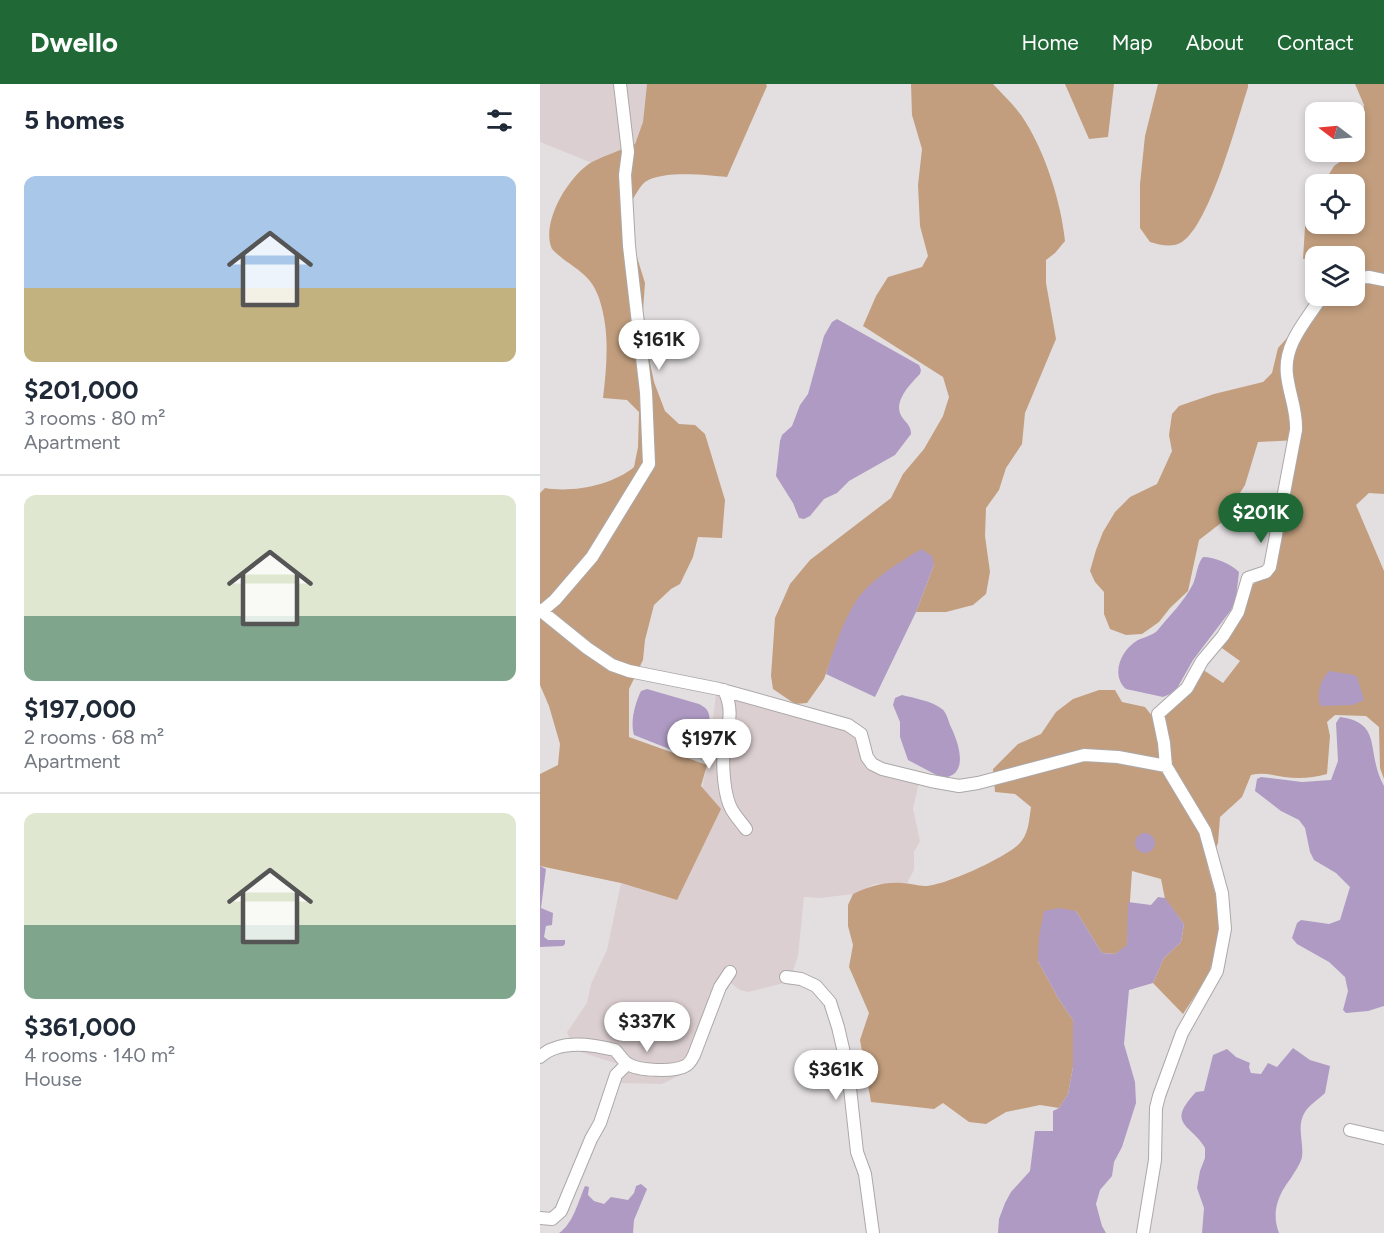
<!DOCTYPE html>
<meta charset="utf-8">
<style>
:root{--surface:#fff;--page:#f2f2f3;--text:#1f2937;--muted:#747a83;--line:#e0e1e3;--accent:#206936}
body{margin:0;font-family:Figtree,sans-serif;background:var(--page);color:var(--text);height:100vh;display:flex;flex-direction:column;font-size:22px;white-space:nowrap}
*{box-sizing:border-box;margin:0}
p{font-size:20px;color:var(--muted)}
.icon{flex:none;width:33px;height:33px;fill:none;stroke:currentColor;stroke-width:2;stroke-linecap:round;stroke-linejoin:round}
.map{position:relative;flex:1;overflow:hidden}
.sheet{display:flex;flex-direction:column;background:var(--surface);width:540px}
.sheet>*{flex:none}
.needle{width:39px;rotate:286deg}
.tools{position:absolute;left:765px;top:18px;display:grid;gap:12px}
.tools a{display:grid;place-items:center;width:60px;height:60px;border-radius:12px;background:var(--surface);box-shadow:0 3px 9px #0003;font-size:30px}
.price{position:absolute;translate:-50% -51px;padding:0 14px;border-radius:21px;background:#fff;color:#222;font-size:20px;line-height:39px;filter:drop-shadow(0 2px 3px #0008)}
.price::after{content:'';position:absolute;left:50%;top:36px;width:18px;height:14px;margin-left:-9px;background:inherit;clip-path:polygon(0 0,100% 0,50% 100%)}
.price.selected{background:var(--accent);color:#fff}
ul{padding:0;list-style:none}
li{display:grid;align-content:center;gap:12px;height:318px;padding:0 24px}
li+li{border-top:2px solid var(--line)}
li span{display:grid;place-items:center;height:186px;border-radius:12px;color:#555}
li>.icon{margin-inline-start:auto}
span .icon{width:108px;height:108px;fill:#fffc;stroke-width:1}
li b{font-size:26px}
h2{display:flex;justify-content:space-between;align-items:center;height:72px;padding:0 24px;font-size:26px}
header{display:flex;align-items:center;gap:36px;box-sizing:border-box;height:84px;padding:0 30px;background:var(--accent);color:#fff}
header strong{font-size:28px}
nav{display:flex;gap:33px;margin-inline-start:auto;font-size:21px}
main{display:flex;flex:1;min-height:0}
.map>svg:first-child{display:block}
.built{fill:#dccfd1}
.forest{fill:#c29e7e}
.water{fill:#ae9ac3}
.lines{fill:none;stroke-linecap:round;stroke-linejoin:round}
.minor-casing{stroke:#aca8a9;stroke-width:14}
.minor{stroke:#fff;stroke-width:12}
</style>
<header>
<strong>Dwello</strong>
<nav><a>Home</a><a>Map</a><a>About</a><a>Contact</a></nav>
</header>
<main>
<section class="sheet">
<h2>5 homes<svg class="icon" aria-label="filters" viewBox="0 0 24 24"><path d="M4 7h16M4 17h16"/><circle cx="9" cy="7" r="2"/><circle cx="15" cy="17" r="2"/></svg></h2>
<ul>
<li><span style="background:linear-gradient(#a9c7e8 60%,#c2b280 0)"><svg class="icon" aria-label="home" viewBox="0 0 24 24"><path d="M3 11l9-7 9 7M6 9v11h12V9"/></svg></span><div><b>$201,000</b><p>3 rooms · 80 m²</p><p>Apartment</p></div></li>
<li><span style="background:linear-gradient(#dfe7d0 65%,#7fa58c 0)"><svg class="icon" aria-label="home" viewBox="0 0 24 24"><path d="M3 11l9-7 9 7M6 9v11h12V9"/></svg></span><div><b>$197,000</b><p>2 rooms · 68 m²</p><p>Apartment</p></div></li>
<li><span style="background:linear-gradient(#dfe7d0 60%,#7fa58c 0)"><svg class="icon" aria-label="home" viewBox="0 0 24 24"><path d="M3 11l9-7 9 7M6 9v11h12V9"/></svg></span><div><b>$361,000</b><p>4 rooms · 140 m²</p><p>House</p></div></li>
</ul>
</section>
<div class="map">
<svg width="844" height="1149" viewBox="0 0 844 1149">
<rect width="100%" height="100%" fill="#e3dfe0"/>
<path class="built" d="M0,0H107L103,38L95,60L52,79L0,58Z
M176,610L195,613L316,650L327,681L332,687L379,698L373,725L380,757L374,768V786L367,799L335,800L313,810L280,814L264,813L258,872L252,890L244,899L208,908L200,906L189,898L180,910L169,949L159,974L149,987L122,1000L79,999L72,991L78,980L34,966L27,948L47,919L51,900L67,866L81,799L137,816L167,681Z"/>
<path class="forest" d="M107,0H226L227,2L187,93C167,91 122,86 105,98C100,102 95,112 91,118L96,170L105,199L103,227L106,259L114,298L125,327L139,340L155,341L165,350L185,416L182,454L158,453L153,473L140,500L131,505L114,521L105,556L103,576L89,605V653L167,681L161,702L181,725L137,816L81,799L0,782V690L18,681L20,660L9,622L0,601V409L5,404C32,409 73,401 94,383L98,363L99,328L87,316L63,314C67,280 70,247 59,214C50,187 29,183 12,165C0,139 29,91 52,78C66,71 81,66 95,60L103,38Z
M371,0H453C462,10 473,20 481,31C504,64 521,117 525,157L515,169L506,176V199L516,255L485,329L482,360L466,384L459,406L446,424L445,452L450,488L446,510L433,521L406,528H376L394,481L302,545L284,595L267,619L255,620L233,605L231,592L235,534L250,500L270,476L351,414L363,390L384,365L403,332L409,313L403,293L323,242L336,212L348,193L382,183L388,172L380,142L378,101L382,65L372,31Z
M525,0H574L568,53L549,55Z
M618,0H708V3C697,37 670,140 642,158C633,164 620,161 610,158L600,144V100L605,52Z
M815,0H844V410L829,409L816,421L844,487V695L840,684L839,643L826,632L795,631L787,638L790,652L787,690C773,694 759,695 744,693C733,691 722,688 711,691L702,713L680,733L678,759L668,784L678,819L679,855L668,892L643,930L613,899L624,874L641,858L644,840L625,815L621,795L592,787L587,862L575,870L562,869L536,827L498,877L518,914L533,936V983L528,1010L519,1024L500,1021L466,1028L446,1040L429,1038L403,1019L394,1025L331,1018L320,956L329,929L309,883L313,861L308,842V821L313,810C331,802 342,798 362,799C370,799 377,802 385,802C404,802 464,774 478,761C489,751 489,736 491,723L475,710L455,708L453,685L478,660L501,650L516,628L533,615L559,606H575L582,618L605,623L613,633L662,585L683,599L700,577L679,562L710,502L726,493L757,356L718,358L705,401L681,439L659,456L648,507L630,524L619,538L602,550L586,551L570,545L564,530V508L555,498L550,487L556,466L563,448L575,428L590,413L617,400L632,367L629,351L632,330L639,322L674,310L723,298L732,289L738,264L785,212H814V172H802L800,166L763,175L765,143L775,126L776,140H814V100H783L794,82L814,68L819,57L824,21Z"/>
<path class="water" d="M297,235L379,281L381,286L380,290C370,300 352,319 362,333C367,340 371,342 371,350L355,371L309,397L297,409L284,415L270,432L264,435L259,434L253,419L236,392L240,357L242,351L252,342L260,321L268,310L284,252L292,238Z
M381,465L392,472L394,481L376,528L335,613L286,590C294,565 302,539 316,517C331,495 359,479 381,465Z
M663,473C675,473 691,480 699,488L696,514L691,526L653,576L635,608L623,613L586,605C571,592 580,568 595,558C602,553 610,553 617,547C629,532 644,518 653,500C657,491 657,480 663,473Z
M789,587L814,591L817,593L824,616L813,621L780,622C777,610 780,596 789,587Z
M107,605L159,620C162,622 165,623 167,626C173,634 168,660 163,669L156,672H147L94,651C90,638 95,619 101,607Z
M362,611C374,614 392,617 402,625C406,628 408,635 410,641C418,657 431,692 402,694L368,676L360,653V638L353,621L355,614Z
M800,633C844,639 825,668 844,702V922L828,927L806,929L803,926L808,907L805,893L789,878L757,860L752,854L757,839L761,836L789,840L800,836L810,803L796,789L774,776L770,768L765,744L759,736L741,727L715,707L717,695L721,693L762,698L791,696L798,677L796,639Z
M595 759a10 10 0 1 1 20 0a10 10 0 1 1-20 0Z
M0,782L6,785L1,824L13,829L12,841L6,842L4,853L8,856H25V860L23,862L0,863Z
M618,813L625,814L644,840L641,858L624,874L613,899L589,906L584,960L595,998L596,1019L582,1063L574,1078L572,1092L560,1106L556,1120L562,1142L566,1149H458L459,1135L465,1119L471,1108L490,1087L495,1047H513V1027L519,1024L528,1010L533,983V936L518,914L498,877L499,852L504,827L519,824L536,827L562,869L575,870L587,861L588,818L611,821Z
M753,964L770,976L790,982L785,1009C779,1015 769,1021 765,1028C756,1042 764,1058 762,1073C760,1081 755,1087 751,1094C738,1111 731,1128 739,1149H662L664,1124L657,1104L660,1087L665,1074V1064C651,1040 625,1041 656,1008L664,1007L673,971L687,965L696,973L710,979L709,983L711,989L721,990L728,979L737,983Z
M101,1100L107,1105L94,1136L93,1149H19C33,1140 38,1118 45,1102L49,1103L48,1111L54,1117L64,1120L71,1113L88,1116L94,1109L96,1102Z"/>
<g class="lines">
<defs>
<path id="minor" d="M814,194L829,193L844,196
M0,526L47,564L72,581L89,587L179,605L308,641L321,650L327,673L332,680L342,685L391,697L419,702L438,699L544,671L578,673L626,682L665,747L682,809L685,845L677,887L642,949L619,1012L616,1024L615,1076L603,1149
M2,527L15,516L52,473L109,380L106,308L89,162L85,91L88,68L80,0
M184,606C195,629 187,642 184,666C182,681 184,713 192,726C196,733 202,739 206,745
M626,682L624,659L618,630L647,604L662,577L683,552L698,528L708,494L726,488L730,483L756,346C757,326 749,310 747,291C743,260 767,236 782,212
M246,893L261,895L276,902L290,918L298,943L308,986L317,1068L325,1090L333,1149
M0,973C19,955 51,960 75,966C79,970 83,977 88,980C98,987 135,988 145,982C150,980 152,975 154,971L180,903L190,888
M810,1046L844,1054
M0,1134L12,1135L21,1127L51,1055L60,1039L76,991L87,980"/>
</defs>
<use href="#minor" class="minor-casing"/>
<use href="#minor" class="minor"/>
</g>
</svg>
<div class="tools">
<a><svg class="needle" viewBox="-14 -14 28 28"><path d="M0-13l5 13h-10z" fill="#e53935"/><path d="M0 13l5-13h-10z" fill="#747a83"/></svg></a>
<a><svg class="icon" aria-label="locate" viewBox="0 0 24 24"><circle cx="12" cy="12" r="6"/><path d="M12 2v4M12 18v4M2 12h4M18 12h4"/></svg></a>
<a><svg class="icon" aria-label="layers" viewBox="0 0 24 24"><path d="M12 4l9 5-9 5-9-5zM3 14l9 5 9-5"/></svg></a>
</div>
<b class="price" style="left:119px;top:287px">$161K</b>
<b class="price selected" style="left:721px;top:460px">$201K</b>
<b class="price" style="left:169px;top:686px">$197K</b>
<b class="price" style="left:107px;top:969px">$337K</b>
<b class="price" style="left:296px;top:1017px">$361K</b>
</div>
</main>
